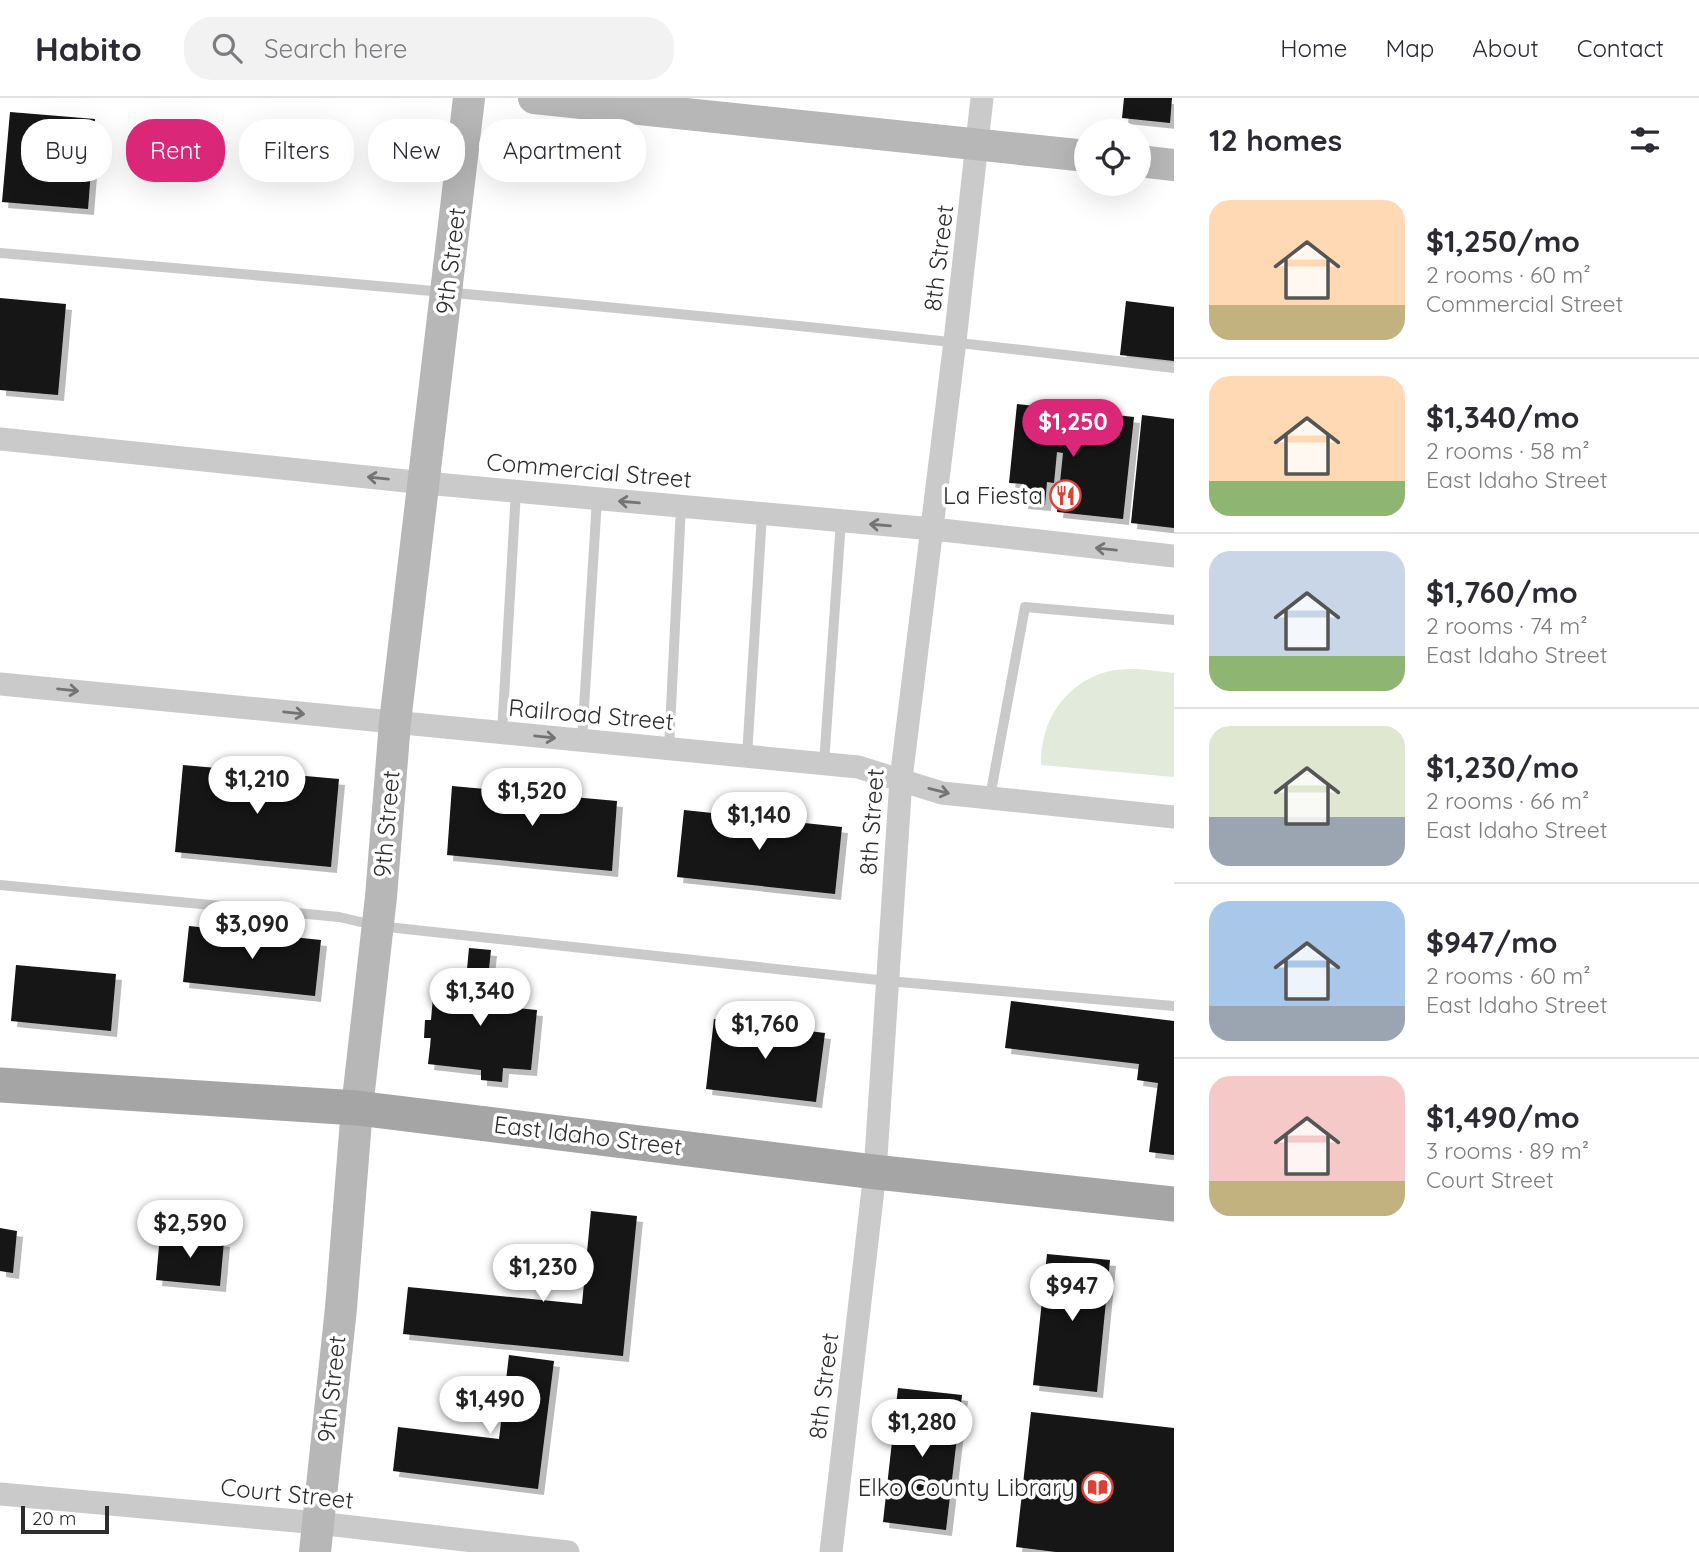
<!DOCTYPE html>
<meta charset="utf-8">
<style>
:root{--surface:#fff;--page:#f2f2f3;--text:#2b2b33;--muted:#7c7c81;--line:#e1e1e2;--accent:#db2777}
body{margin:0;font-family:Quicksand,sans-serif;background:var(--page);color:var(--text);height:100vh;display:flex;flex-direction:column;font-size:26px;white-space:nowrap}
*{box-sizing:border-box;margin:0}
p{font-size:23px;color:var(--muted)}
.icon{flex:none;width:38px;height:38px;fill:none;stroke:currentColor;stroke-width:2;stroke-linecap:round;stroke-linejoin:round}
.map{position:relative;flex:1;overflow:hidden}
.side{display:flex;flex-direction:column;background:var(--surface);width:525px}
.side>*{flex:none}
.top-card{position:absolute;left:21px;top:21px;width:665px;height:63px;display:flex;gap:14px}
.buttons{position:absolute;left:1074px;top:21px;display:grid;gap:14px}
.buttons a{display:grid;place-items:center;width:77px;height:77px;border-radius:50%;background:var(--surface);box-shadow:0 7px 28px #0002;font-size:35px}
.scale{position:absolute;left:21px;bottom:18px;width:88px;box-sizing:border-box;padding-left:7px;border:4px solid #2d2d2d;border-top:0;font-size:19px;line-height:24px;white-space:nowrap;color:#2d2d2d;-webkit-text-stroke:5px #fff;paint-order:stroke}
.price{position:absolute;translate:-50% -60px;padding:0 16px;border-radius:24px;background:#fff;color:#222;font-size:23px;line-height:46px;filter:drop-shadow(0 2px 4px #0008)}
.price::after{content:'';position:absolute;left:50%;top:42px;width:21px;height:16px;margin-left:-10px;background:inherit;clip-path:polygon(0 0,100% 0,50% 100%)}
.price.selected{background:var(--accent);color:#fff}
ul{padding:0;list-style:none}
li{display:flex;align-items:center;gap:21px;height:175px;padding:0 35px}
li+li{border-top:2px solid var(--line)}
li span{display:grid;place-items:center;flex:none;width:196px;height:140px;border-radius:21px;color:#555}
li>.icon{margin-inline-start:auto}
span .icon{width:84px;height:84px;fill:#fffc;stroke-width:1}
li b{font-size:30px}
h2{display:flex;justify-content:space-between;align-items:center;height:84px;padding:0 35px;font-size:30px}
.pill{padding:0 24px;border-radius:28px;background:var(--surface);box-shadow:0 7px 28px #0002;font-size:24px;line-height:63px}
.pill.selected{background:var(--accent);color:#fff}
header{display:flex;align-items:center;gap:42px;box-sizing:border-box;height:98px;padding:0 35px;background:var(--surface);border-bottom:2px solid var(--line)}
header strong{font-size:33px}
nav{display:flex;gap:38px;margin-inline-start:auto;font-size:24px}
.search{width:490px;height:63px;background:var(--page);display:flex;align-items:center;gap:18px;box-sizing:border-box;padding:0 24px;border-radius:28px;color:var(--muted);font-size:26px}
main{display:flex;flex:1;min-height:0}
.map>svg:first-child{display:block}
.green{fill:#e1eadb}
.building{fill:#141414;filter:url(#shadow)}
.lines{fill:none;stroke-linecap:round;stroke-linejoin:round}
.lane{stroke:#cacaca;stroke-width:10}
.street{stroke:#cacaca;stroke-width:23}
.secondary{stroke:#b7b7b7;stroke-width:32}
.primary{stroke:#a5a5a5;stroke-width:35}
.oneway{stroke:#747474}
.labels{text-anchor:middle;stroke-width:7;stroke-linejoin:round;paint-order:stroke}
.street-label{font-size:24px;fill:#2d2d2d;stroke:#fff}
.poi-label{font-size:24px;fill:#2d2d2d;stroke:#fff;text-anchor:end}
</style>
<header>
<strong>Habito</strong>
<div class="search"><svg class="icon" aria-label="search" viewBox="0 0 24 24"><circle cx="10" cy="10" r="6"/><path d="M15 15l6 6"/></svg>Search here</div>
<nav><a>Home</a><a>Map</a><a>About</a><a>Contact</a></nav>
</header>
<main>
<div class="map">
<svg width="1174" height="1454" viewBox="0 0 1174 1454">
<defs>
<filter id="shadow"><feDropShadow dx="6" dy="6" stdDeviation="0" flood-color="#0004"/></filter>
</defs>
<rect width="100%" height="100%" fill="#fff"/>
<path class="green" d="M1139,571L1174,575V679L1041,667C1040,624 1064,586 1106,574C1116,571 1128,571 1139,571Z"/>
<path class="building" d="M1124,0H1172L1170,25L1122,20Z
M10,14L95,21L88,111L2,104Z
M0,200L66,206L58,297L0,292Z
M1126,203L1174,209V263L1120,257Z
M1017,306L1134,319L1123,421L1057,414L1063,355L1057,354L1054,385L1047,384L1045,407L1022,405L1024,386L1009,385Z
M1142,317L1174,321V430L1131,425Z
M183,667L339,681L331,769L175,754Z
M452,688L617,703L612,773L447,757Z
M684,712L842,729L835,796L677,779Z
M189,828L321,842L315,898L183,884Z
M469,850L491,852L485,907L537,912L531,972L503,970L502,984L481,982V972L428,966L431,940H424L425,922H431L433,899L464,903Z
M16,867L116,876L111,933L11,923Z
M1011,903L1174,923V1057L1149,1054L1158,985L1137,982L1139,966L1005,950Z
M714,921L825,935L816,1004L706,991Z
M591,1113L637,1118L623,1258L403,1236L408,1189L582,1206Z
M0,1130L17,1133L13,1175L0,1173Z
M160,1137L224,1143L220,1188L156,1182Z
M1047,1156L1110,1162L1097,1294L1033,1287Z
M509,1257L554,1263L538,1391L393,1373L398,1329L499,1341Z
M898,1290L962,1297L946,1432L883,1424Z
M1031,1314L1174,1330V1454H1056L1016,1449Z"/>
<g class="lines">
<path class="lane" d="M0,155C392,189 784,222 1174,270
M502,634L516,393
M582,642L597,401
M669,650L681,408
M747,658L762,416
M824,665L841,423
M990,699L1025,509L1174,522
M0,787L339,819L378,828L888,883L1174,908"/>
<path class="street" d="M0,341L425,385L933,431L1174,458
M0,586L858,669L942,695L1174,719
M0,1396L318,1425L568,1454
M831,1454L875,1074L901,681L955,243L982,0"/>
<path class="secondary" d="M534,0L1087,58
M1139,63L1174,67
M315,1454L341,1210L357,1010L381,799L395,624L469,0"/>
<path class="primary" d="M0,987L357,1010L875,1074L1174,1106"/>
</g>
<defs><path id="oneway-shaft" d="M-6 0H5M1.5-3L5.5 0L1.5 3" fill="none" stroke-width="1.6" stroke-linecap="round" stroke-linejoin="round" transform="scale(1.75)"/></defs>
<g class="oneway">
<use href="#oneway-shaft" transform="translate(378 380) rotate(-174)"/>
<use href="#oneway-shaft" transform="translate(629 404) rotate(-175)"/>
<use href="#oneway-shaft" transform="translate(880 427) rotate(-175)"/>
<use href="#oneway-shaft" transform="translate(1106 451) rotate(-174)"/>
<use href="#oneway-shaft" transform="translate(68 592) rotate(6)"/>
<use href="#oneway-shaft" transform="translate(294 615) rotate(6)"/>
<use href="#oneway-shaft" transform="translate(545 639) rotate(6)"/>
<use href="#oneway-shaft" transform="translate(939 693) rotate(14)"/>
</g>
<defs>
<symbol id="restaurant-ring" viewBox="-11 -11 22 22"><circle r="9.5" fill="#fff" stroke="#dd4136" stroke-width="1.5"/><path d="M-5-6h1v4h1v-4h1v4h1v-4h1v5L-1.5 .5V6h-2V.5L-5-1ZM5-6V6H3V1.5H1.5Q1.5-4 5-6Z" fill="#dd4136"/></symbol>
<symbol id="library-ring" viewBox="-11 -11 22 22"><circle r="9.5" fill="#fff" stroke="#dd4136" stroke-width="1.5"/><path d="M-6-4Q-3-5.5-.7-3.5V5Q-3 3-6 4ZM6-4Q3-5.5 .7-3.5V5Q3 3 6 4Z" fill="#dd4136"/></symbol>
</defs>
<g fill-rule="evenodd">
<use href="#restaurant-ring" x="1048" y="380" width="35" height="35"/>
<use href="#library-ring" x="1080" y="1372" width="35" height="35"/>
</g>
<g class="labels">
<g class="street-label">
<text transform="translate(939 160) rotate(-83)" y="8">8th Street</text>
<text transform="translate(451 163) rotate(-83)" y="8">9th Street</text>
<text transform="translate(589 373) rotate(5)" y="8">Commercial Street</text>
<text transform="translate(591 617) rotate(5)" y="8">Railroad Street</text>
<text transform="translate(872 724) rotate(-86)" y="8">8th Street</text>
<text transform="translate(387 726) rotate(-85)" y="8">9th Street</text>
<text transform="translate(588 1038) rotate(7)" y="8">East Idaho Street</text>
<text transform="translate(824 1288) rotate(-83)" y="8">8th Street</text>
<text transform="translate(332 1291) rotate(-84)" y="8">9th Street</text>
<text transform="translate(287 1396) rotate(6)" y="8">Court Street</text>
</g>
<g class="poi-label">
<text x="1043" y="406">La Fiesta</text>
<text x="1075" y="1398">Elko County Library</text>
</g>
</g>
</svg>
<div class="buttons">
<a><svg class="icon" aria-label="locate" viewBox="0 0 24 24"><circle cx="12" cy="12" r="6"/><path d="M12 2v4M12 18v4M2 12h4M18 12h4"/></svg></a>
</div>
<div class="scale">20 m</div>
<b class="price selected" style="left:1073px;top:361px">$1,250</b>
<b class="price" style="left:257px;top:718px">$1,210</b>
<b class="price" style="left:532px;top:730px">$1,520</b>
<b class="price" style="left:759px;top:754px">$1,140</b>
<b class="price" style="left:252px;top:863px">$3,090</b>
<b class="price" style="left:480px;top:930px">$1,340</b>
<b class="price" style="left:765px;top:963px">$1,760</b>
<b class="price" style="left:190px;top:1162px">$2,590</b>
<b class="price" style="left:543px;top:1206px">$1,230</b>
<b class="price" style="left:1072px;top:1225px">$947</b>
<b class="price" style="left:490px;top:1338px">$1,490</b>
<b class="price" style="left:922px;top:1361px">$1,280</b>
<div class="top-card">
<a class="pill">Buy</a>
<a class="pill selected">Rent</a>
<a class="pill">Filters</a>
<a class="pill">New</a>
<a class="pill">Apartment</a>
</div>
</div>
<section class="side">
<h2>12 homes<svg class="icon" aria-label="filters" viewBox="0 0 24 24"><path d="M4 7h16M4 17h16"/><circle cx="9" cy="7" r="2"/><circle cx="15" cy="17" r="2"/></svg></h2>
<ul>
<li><span style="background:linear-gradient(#ffd9b3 75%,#c2b280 0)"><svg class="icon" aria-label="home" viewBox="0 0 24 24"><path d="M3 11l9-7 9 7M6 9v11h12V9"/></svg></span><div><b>$1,250/mo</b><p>2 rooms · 60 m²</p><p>Commercial Street</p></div></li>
<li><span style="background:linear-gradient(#ffd9b3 75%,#8fb573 0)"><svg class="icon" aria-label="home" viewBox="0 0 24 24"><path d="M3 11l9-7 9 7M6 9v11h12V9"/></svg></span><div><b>$1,340/mo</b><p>2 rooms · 58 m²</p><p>East Idaho Street</p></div></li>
<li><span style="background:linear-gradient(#c9d6e8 75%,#8fb573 0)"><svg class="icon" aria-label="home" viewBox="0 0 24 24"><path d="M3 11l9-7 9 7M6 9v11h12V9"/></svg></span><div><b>$1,760/mo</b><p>2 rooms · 74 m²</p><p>East Idaho Street</p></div></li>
<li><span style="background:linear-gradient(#dfe7d0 65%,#9aa5b1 0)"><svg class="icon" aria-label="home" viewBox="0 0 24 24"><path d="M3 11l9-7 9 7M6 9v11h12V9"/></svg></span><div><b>$1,230/mo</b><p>2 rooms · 66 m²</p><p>East Idaho Street</p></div></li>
<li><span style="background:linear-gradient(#a9c7e8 75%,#9aa5b1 0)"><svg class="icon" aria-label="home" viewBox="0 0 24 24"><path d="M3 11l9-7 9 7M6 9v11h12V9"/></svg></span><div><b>$947/mo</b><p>2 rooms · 60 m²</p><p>East Idaho Street</p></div></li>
<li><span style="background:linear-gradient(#f6c9c9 75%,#c2b280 0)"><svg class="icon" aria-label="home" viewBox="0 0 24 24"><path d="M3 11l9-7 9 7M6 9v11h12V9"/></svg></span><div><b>$1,490/mo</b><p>3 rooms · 89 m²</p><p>Court Street</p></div></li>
</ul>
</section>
</main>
